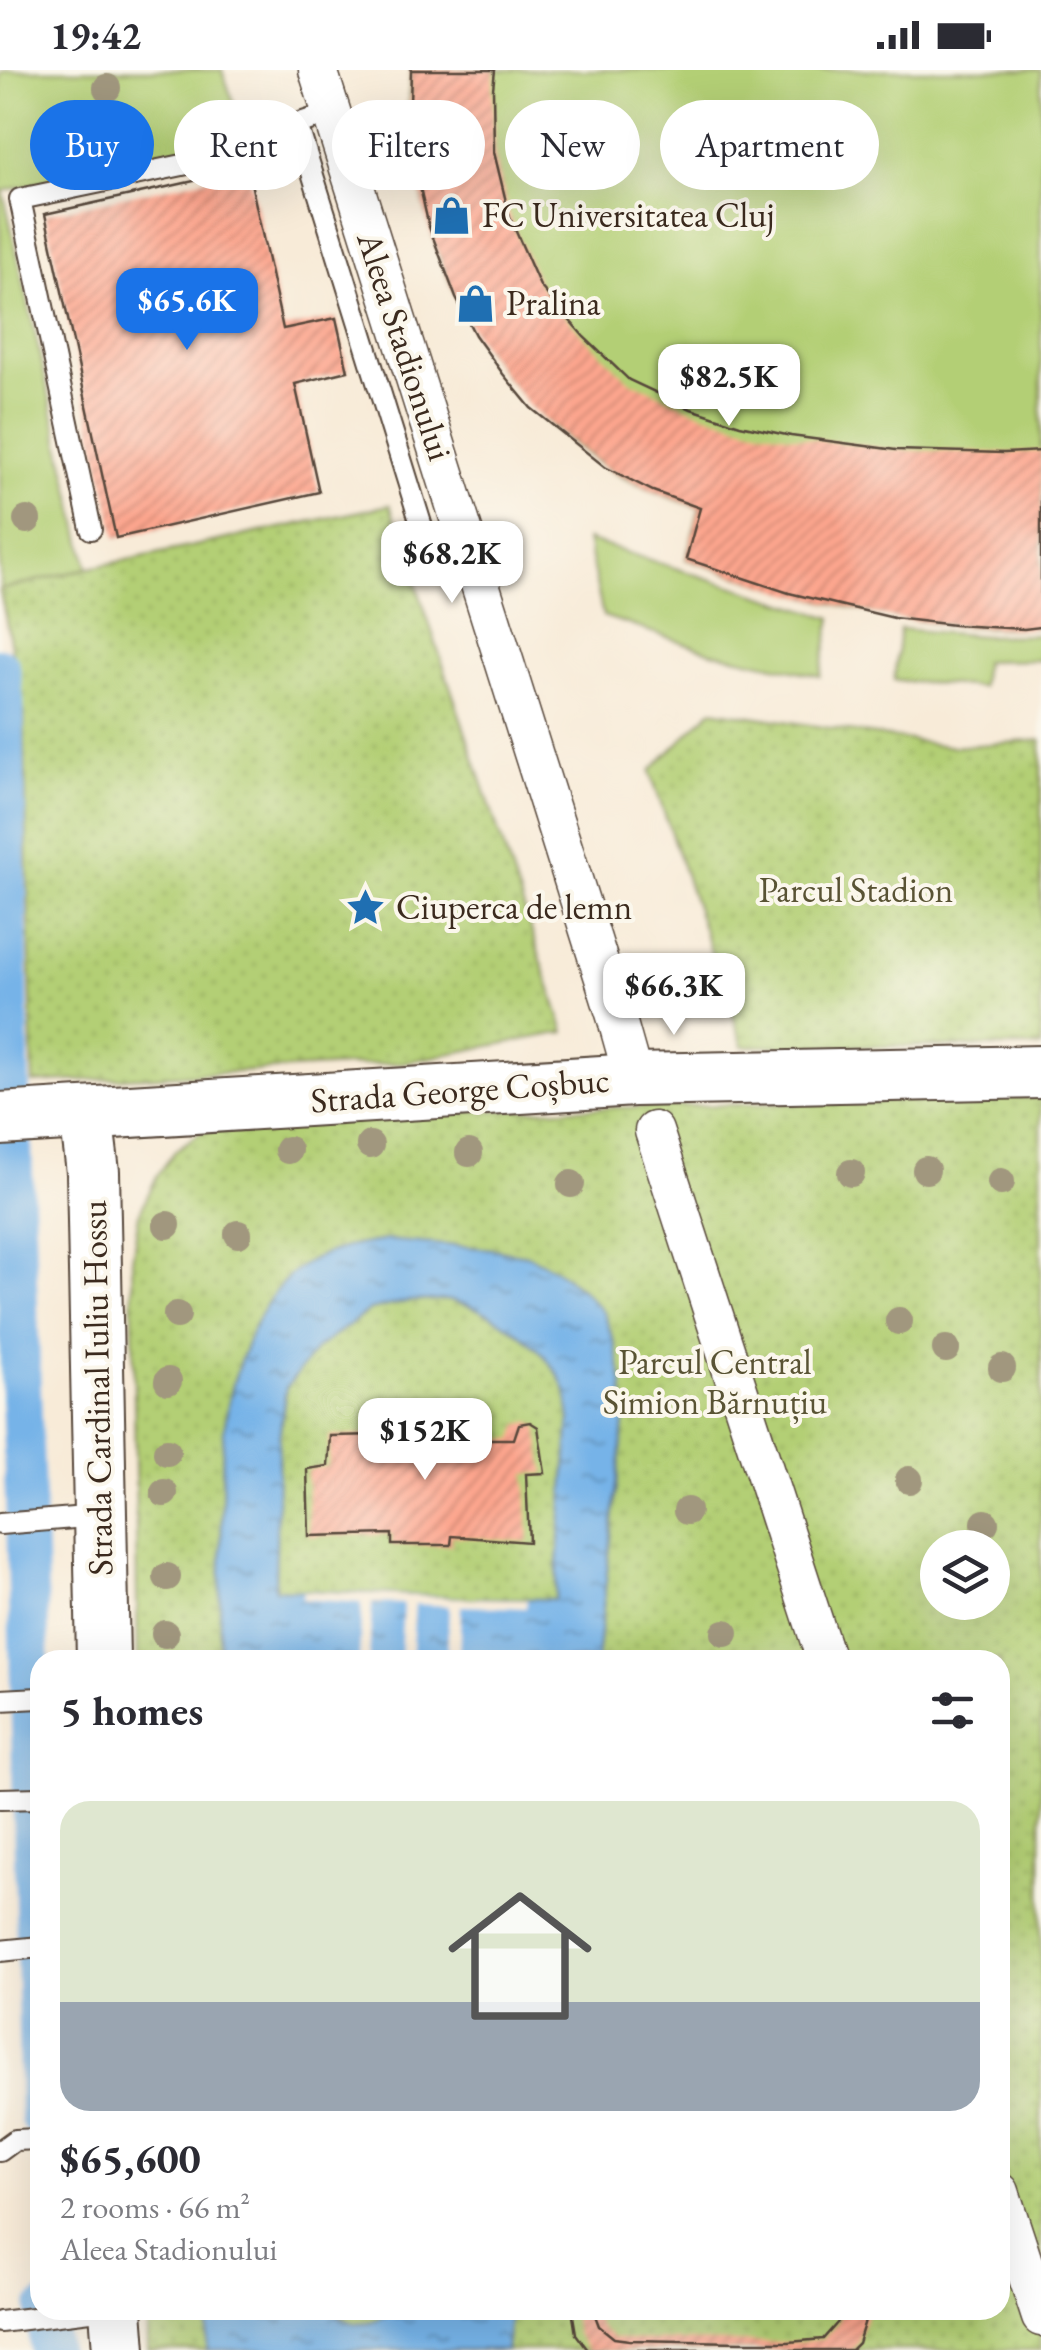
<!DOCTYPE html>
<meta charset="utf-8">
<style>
:root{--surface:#fff;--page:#f7f7f7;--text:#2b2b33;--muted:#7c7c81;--accent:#1a73e8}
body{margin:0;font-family:"EB Garamond",serif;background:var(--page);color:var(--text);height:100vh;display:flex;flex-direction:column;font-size:38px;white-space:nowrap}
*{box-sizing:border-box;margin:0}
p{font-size:32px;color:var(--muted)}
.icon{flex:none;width:55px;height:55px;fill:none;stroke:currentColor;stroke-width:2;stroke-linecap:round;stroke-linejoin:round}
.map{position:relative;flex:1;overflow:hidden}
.sheet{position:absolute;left:30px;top:1580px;width:980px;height:670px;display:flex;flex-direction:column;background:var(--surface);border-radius:30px;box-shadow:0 10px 40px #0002}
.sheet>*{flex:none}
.guide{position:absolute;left:30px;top:30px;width:982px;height:90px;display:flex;gap:20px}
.fabs{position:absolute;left:920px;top:1460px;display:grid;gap:20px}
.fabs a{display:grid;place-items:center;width:90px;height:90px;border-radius:50%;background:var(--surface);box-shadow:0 10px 40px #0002;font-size:50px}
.price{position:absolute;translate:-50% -85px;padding:0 22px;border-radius:20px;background:#fff;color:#222;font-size:32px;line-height:65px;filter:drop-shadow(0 2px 5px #0008)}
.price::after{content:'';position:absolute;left:50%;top:60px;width:30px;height:22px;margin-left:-15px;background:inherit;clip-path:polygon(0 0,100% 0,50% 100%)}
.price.active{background:var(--accent);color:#fff}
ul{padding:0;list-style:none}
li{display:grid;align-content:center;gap:20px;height:530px;padding:0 30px}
li span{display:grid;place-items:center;height:310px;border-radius:30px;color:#555}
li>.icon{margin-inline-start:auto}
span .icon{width:180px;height:180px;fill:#fffc;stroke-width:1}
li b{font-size:42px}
h2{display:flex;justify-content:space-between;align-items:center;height:120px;padding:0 30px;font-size:42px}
.tag{padding:0 35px;border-radius:45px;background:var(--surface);box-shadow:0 10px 40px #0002;font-size:35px;line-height:90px}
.tag.active{background:var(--accent);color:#fff}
.status{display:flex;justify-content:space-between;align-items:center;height:70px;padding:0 50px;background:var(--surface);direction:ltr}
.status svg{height:28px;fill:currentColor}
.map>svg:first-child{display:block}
.grass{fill:#b3cf75;stroke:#777c4a;stroke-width:2.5}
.park{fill:url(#park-dots);stroke:#777c4a;stroke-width:2.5;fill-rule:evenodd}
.water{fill:url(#water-ripples);stroke:#586e83;stroke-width:2.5;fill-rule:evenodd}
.pier{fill:#f8ebd8}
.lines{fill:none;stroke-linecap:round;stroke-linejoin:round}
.canal{stroke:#76b3e8;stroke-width:40}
.building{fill:url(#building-hatch)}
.lane-casing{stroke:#57473a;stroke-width:24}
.street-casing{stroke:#57473a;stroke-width:41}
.secondary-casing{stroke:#57473a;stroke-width:56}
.lane{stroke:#fff;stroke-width:20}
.street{stroke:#fff;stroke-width:38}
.secondary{stroke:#fff;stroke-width:52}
.tree{fill:#a1977e}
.labels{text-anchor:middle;stroke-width:8;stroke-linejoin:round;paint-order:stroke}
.poi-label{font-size:35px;fill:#3b2a1e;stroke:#fbf7ec;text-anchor:start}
.street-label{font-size:35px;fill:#3b2a1e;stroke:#fbf7ec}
.park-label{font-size:35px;fill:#595334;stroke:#fbf7ec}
</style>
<div class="status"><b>19:42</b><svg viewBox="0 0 49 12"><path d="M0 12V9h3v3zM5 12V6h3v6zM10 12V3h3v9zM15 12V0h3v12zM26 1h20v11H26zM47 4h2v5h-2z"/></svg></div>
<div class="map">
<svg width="1041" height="2280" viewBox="0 0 1041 2280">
<defs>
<pattern id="park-dots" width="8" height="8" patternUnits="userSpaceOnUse" patternTransform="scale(2.5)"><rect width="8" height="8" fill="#b3cf75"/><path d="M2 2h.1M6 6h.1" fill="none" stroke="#9bb265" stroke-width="1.8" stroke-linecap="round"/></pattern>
<pattern id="water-ripples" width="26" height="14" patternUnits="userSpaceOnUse" patternTransform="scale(2.5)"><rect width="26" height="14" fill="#76b3e8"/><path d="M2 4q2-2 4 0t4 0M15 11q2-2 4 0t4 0" fill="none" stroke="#6292bb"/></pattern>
<pattern id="building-hatch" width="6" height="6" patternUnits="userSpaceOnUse" patternTransform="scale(2.5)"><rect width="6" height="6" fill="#fda68e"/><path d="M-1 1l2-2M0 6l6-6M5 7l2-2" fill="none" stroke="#ce8773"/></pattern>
</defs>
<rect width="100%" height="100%" fill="#fbf7ec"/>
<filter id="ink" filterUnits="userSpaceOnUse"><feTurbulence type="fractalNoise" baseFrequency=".01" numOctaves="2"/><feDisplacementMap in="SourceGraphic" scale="20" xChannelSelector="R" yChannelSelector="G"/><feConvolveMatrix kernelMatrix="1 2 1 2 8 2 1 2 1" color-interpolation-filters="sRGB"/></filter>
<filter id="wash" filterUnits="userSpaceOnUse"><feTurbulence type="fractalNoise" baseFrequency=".0048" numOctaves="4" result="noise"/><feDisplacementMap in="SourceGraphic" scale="40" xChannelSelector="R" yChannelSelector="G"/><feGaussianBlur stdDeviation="2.25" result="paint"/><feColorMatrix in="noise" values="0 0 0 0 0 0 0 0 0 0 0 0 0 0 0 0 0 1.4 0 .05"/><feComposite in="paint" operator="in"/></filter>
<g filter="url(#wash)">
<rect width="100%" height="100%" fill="#f8ebd8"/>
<path class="grass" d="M8,0H222L246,68L3,121L88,498L0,520V3Z
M411,0H1041V557C1020,559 1000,558 979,557C877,551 783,521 686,489L700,438C667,426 631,415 602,395C505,327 450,243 423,129C418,109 411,89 409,69C406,47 409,22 411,0Z
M587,470L832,548L820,606L712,582L603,546Z
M900,559L983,566L1041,565V590L984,591L981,617L894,610Z"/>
<path class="park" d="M390,435L565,962L400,993L33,1013L24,643L0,520L89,498Z
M712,640L953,677L1041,670V977L743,976L650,701Z
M1041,1027V2280H148V2240H1000V1590H138L132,1190L139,1144L157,1106L176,1080L204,1060L239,1047ZM938,1478H992V1532H938Z"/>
<path class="water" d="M386,1170L493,1179L527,1185L555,1199L582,1220L603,1242L614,1271L623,1314L624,1355L597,1590H219C220,1539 221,1488 222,1437C223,1412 221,1385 224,1360C231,1306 257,1223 306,1193C331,1178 359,1174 386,1170ZM410,1231C425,1231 443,1228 457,1232C499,1243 555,1282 567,1325C569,1332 569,1341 570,1348L555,1529L461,1528L275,1519L279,1368L286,1318L316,1279L370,1240Z
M208,2240H332C350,2259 375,2257 394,2240H511L506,2280H207Z"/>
<path class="pier" d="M303,1521L461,1528L527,1529L526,1538L461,1536L459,1590H447L449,1536L415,1534L411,1590H400L403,1534L372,1533L369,1590H359L362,1533L302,1529Z"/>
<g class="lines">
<path class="canal" d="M0,598L4,633L9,995L27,1482L40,2048
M46,2240L49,2280"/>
</g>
<g id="blocks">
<path class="building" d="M411,0H495L493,19L494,82L510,148L540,216L584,267L629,310L691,339L740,355L791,366L896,380L1004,383L1041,381V557L1024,559L954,555L894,548L789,523L686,489L700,438L653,421L605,397L531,338L503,304L475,265L456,228L429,157L409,69Z
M248,99L283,259L336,248L348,301L295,314L319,422L116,468L45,144Z
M462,1344L459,1369H514L519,1354L530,1352L538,1357L545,1403L526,1404L529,1472L452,1466L451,1475H392V1464L309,1466L307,1399L328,1396L330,1366L379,1365V1346Z
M572,2240H593L599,2256L614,2268L629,2270L740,2272H789L823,2269L838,2252L841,2240H867V2244L858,2273L851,2280H588L576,2264Z"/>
</g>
</g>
<g filter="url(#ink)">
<use href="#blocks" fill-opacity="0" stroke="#57473a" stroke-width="2.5"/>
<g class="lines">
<defs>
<path id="lane" d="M297,54L427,473L465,463
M91,459L20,129L259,79L280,69L297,54L331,43
M0,1454L98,1446
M0,1630L40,1628
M0,1729L40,1728
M0,1881L40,1877
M0,2081L15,2070L40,2069
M0,2252L99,2240"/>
<path id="street" d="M318,0L616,946L634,1010
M654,1061L826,1590
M1000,2122L1041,2247"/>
<path id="secondary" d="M86,1045L93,1102L103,1590
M0,1049L634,1010L1041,1002
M116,2240L119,2280"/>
</defs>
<use href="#lane" class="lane-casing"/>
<use href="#street" class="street-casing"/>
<use href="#secondary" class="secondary-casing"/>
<use href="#lane" class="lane"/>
<use href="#street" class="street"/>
<use href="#secondary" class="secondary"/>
</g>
<g class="tree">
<circle cx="107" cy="18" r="14"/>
<circle cx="27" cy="450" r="14"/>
<circle cx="370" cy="1075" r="14"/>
<circle cx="288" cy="1080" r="14"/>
<circle cx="469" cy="1083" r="14"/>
<circle cx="926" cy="1100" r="14"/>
<circle cx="851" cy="1103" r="14"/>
<circle cx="1001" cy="1112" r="14"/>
<circle cx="571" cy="1114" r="14"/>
<circle cx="167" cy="1155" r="14"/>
<circle cx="238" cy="1164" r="14"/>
<circle cx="177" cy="1245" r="14"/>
<circle cx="899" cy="1251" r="14"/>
<circle cx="946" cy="1279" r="14"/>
<circle cx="1002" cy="1298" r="14"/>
<circle cx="168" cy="1311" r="14"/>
<circle cx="167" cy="1382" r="14"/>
<circle cx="909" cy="1410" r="14"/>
<circle cx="164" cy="1423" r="14"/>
<circle cx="687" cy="1441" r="14"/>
<circle cx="985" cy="1453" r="14"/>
<circle cx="167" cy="1507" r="14"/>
<circle cx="725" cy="1563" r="14"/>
<circle cx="165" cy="1564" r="14"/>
</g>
</g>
<defs>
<symbol id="shop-bare" viewBox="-9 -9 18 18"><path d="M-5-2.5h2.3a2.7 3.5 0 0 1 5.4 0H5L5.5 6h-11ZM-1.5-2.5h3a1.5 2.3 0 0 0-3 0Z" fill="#1f6fb2" stroke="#fbf7ec" stroke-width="2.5" paint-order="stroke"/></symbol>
<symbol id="sight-bare" viewBox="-9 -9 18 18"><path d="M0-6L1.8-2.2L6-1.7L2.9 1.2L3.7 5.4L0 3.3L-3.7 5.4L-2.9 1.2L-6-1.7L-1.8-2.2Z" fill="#1f6fb2" stroke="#fbf7ec" stroke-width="2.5" paint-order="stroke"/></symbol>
</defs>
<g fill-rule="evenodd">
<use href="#shop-bare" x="424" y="118" width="55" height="55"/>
<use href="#shop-bare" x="448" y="206" width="55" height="55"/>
<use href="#sight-bare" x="338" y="810" width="55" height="55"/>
</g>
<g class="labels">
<g class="poi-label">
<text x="482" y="157">FC Universitatea Cluj</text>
<text x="506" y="245">Pralina</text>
<text x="396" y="849">Ciuperca de lemn</text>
</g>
<g class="street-label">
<text transform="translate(405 276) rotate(72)" y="12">Aleea Stadionului</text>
<text transform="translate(460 1020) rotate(-4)" y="12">Strada George Coșbuc</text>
<text transform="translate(97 1318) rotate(-91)" y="12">Strada Cardinal Iuliu Hossu</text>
</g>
<g class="park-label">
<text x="856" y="832">Parcul Stadion</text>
<text x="715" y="1304">Parcul Central<tspan x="715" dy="40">Simion Bărnuțiu</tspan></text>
</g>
</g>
</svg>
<div class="fabs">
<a><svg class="icon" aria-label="layers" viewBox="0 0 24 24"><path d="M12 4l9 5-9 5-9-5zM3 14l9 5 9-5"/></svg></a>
</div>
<b class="price active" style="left:187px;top:283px">$65.6K</b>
<b class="price" style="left:729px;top:359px">$82.5K</b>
<b class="price" style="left:452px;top:536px">$68.2K</b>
<b class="price" style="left:674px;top:968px">$66.3K</b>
<b class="price" style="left:425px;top:1413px">$152K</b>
<div class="guide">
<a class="tag active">Buy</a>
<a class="tag">Rent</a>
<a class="tag">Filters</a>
<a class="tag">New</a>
<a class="tag">Apartment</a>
</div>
<section class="sheet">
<h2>5 homes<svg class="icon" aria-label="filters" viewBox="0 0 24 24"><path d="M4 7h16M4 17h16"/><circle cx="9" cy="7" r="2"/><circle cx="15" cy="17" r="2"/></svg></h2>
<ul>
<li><span style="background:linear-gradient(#dfe7d0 65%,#9aa5b1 0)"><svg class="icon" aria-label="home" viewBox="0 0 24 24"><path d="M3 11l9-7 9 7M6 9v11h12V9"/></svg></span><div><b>$65,600</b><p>2 rooms · 66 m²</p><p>Aleea Stadionului</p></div></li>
</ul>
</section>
</div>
